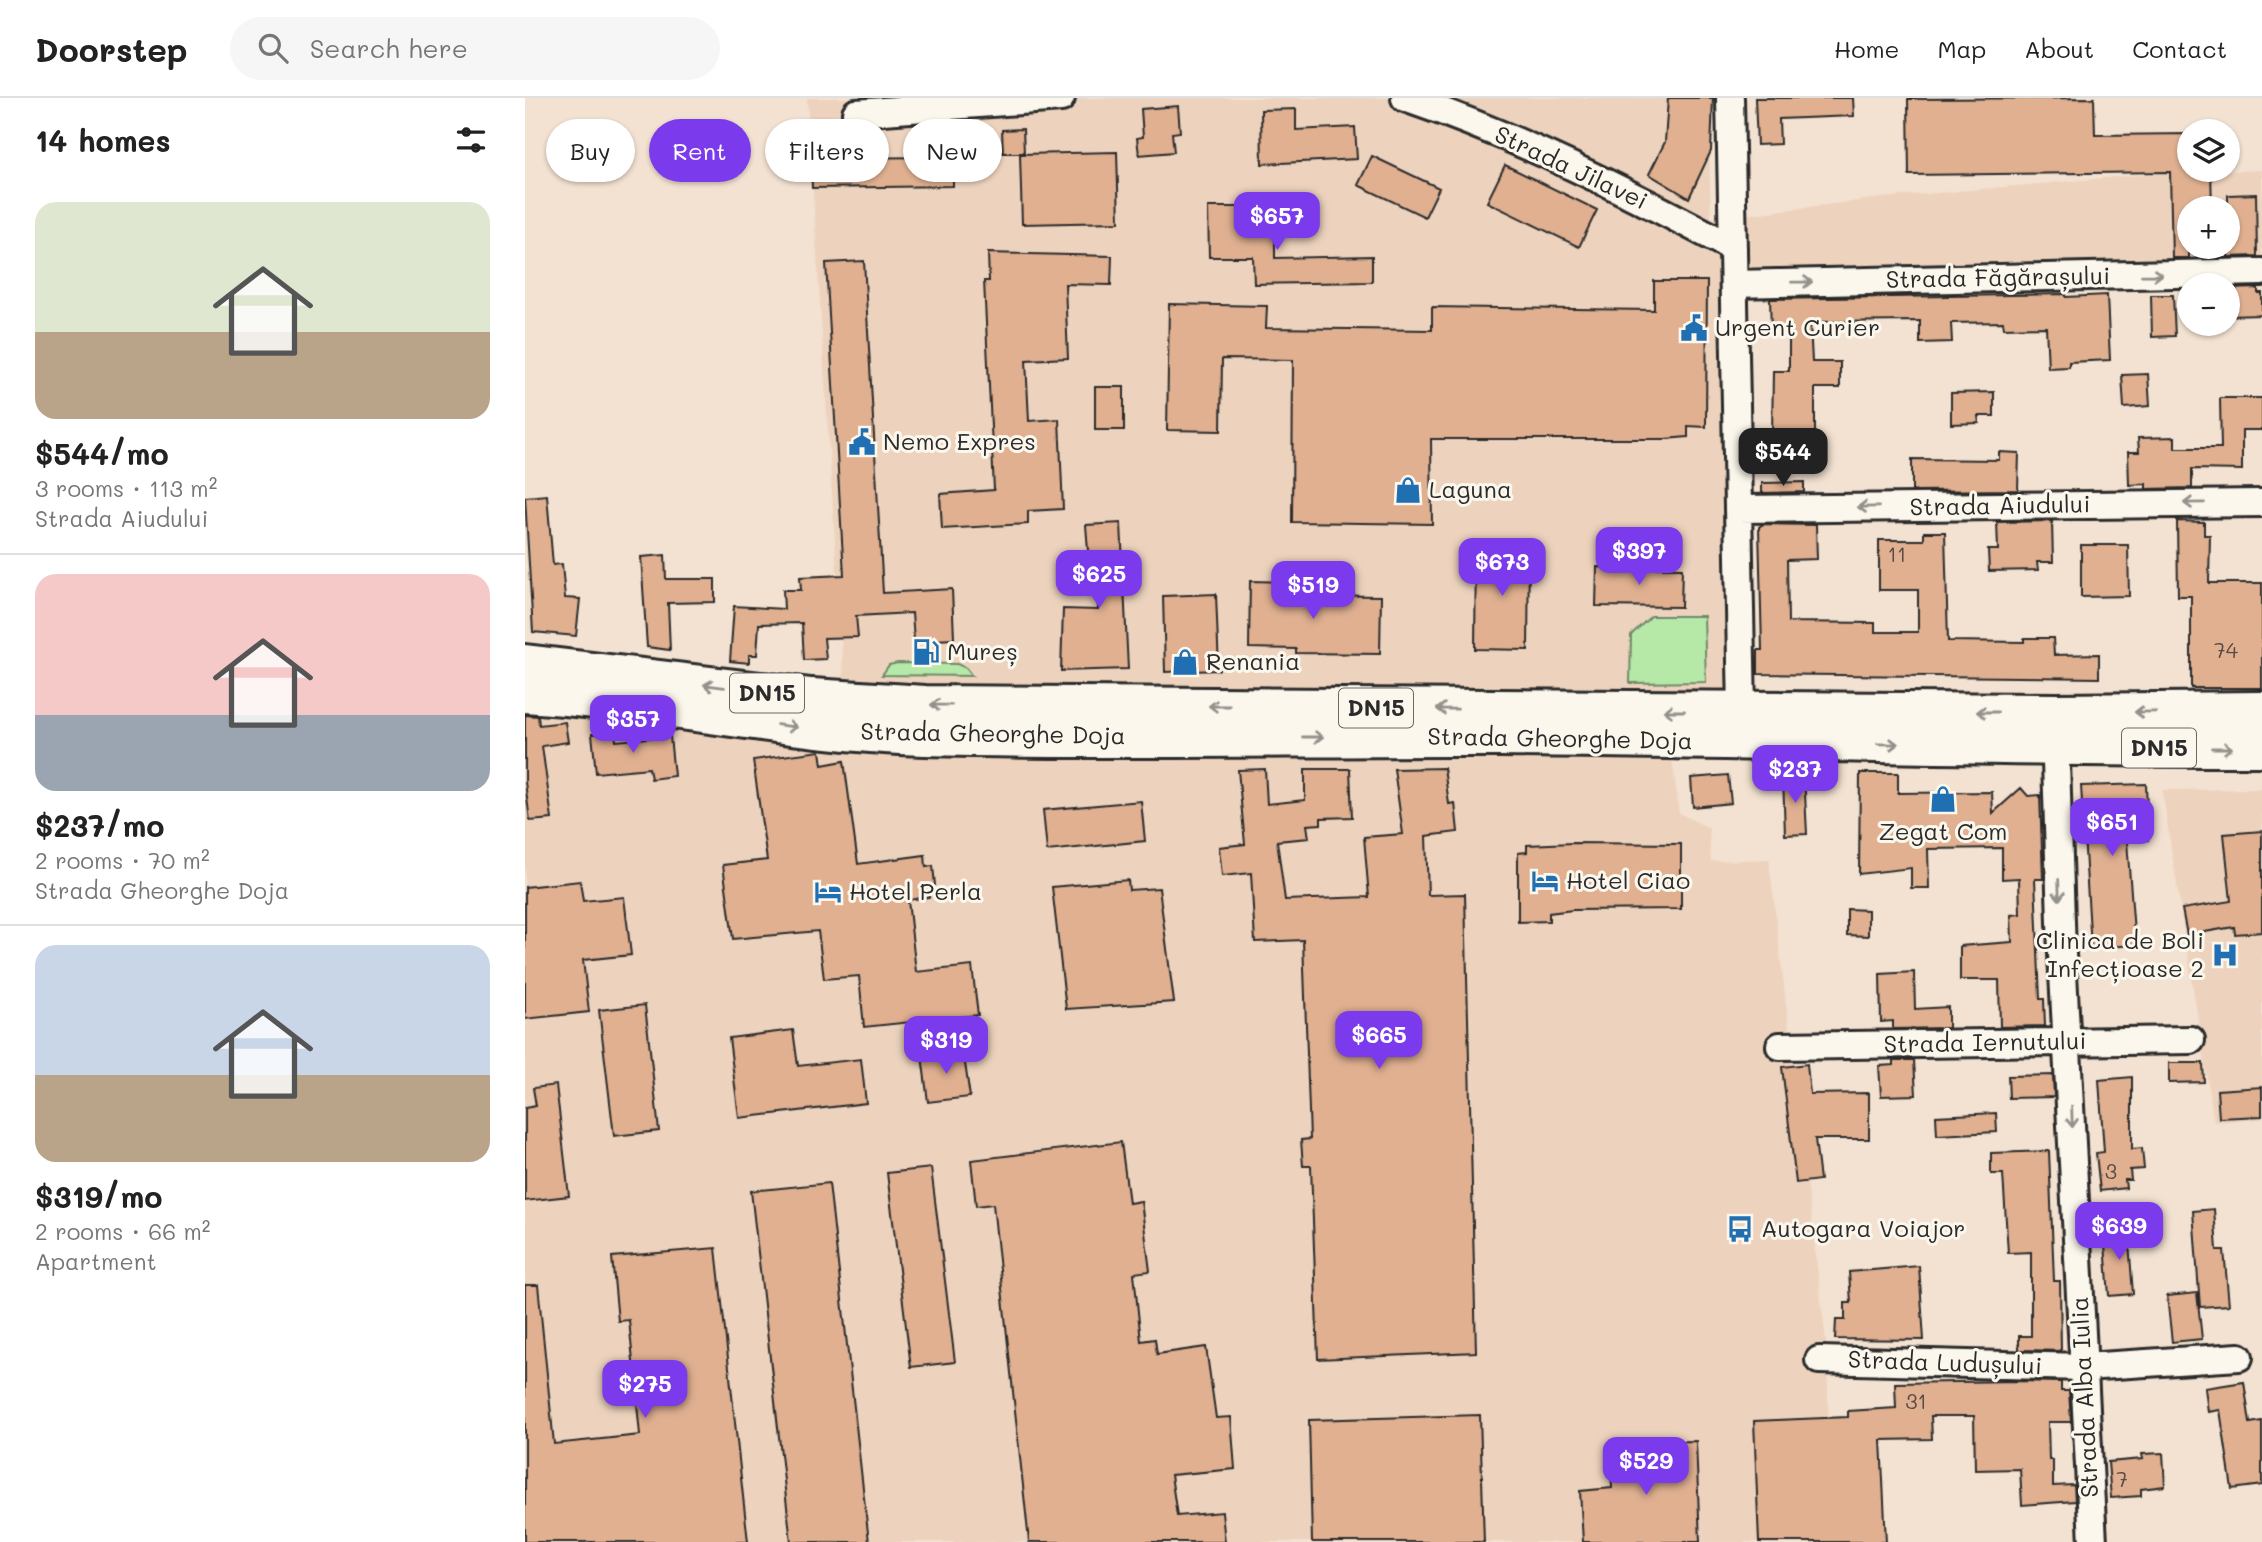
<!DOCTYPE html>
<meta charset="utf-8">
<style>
:root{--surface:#fff;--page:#f6f6f6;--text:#222;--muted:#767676;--line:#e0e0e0;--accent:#7c3aed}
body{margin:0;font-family:Mali,sans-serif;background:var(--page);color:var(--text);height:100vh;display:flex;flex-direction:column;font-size:26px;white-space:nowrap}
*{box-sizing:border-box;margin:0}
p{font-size:23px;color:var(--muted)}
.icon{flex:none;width:38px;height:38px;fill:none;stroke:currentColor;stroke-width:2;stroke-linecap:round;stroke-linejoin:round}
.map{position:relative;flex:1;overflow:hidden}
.sheet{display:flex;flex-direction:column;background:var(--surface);width:525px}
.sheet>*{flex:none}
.banner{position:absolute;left:21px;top:21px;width:665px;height:63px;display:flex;gap:14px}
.controls{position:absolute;left:1652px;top:21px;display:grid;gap:14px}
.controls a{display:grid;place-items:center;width:63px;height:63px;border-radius:50%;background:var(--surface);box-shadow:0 2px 5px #0004;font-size:35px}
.price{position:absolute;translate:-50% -60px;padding:0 16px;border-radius:14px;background:var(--accent);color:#fff;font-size:23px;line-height:46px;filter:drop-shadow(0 2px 4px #0008)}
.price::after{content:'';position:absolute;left:50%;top:42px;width:21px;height:16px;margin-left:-10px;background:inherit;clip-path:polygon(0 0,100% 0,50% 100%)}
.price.on{background:#222;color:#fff}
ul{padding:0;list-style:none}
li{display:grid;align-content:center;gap:14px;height:371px;padding:0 35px}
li+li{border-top:2px solid var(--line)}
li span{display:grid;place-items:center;height:217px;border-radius:21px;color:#555}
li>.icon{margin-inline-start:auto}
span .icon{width:126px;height:126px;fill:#fffc;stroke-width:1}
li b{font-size:30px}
h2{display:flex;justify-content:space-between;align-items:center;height:84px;padding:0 35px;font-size:30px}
.pill{padding:0 24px;border-radius:32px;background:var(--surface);box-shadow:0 2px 5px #0004;font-size:24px;line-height:63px}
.pill.on{background:var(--accent);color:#fff}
header{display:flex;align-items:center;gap:42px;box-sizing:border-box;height:98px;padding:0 35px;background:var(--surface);border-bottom:2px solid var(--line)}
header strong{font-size:33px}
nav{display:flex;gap:38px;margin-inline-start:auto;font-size:24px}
.search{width:490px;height:63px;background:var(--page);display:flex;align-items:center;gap:18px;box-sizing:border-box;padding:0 24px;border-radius:38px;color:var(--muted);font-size:26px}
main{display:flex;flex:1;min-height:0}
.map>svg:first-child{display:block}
.built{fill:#edd3be;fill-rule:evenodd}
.green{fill:#b6e8a8;stroke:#708a6a;stroke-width:2}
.building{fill:#e0b091;stroke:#2b2b2b;stroke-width:2}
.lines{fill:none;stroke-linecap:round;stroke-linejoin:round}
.street-casing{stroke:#2b2b2b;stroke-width:32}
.primary-casing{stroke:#2b2b2b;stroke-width:44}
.street{stroke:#fbf7ec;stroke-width:26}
.primary{stroke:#fbf7ec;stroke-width:38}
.oneway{stroke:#93918c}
.labels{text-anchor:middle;stroke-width:6;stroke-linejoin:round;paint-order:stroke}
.number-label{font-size:21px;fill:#584c44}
.shield{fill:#fbf7ec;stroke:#696865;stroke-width:2}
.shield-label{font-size:23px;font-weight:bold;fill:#2b2b2b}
.street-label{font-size:24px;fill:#2b2b2b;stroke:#fbf7ec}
.poi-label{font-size:24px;fill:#2b2b2b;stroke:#fbf7ec;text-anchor:start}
</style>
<header>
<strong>Doorstep</strong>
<div class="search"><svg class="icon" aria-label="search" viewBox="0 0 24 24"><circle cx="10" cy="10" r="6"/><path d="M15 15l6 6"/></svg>Search here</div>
<nav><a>Home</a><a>Map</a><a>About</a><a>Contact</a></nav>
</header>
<main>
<section class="sheet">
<h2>14 homes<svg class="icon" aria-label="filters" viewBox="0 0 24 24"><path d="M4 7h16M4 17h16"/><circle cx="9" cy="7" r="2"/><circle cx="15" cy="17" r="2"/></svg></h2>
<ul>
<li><span style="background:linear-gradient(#dfe7d0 60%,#b9a48a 0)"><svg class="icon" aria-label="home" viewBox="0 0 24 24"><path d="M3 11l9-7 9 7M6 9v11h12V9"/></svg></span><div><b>$544/mo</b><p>3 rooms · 113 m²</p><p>Strada Aiudului</p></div></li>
<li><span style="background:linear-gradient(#f6c9c9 65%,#9aa5b1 0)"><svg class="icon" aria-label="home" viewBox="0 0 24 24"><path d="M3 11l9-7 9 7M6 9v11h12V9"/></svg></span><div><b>$237/mo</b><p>2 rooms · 70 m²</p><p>Strada Gheorghe Doja</p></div></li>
<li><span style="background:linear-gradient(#c9d6e8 60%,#b9a48a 0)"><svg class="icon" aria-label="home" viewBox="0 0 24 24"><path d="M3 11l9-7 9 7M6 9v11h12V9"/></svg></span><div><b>$319/mo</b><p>2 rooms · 66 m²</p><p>Apartment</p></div></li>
</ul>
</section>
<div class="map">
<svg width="1737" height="1444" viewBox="0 0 1737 1444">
<rect width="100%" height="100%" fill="#f3e2d1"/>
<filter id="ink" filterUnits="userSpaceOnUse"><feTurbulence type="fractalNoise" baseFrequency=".0143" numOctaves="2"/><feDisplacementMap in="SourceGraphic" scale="14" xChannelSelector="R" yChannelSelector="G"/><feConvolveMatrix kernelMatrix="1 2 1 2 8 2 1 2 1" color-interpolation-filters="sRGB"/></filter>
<g filter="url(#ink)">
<path class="built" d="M282,0H1183L1186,121L1356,100L1613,77L1737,72V168L1195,177L1202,597L1146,651L1154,715L1184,730L1186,763L1244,761L1302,1252L1307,1444H0V612L323,651ZM1664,110H1703V149H1664Z
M1737,691V1021L1689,1024L1637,692Z"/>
<path class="green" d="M1126,518H1179L1181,584L1105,585L1106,537Z
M373,565L432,566L441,570L447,578L357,577L364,567Z"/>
<path class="building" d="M1143,0H1188L1186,53L1164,100L1124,76L1140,44Z
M1230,0H1328L1329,18L1254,21L1255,46L1232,47Z
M1569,0L1570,37L1664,36V72H1686L1687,110H1664V160H1647L1645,74L1384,77L1383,1Z
M653,8L655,34L647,35L649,54L614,57L612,40L618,39L616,11Z
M771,11V32L830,29L832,61L737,66L736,12Z
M498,31L499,55H478L477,32Z
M592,54L594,124L497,126L495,56Z
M847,58L914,90L900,119L833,87Z
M428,59V88L287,90L286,60Z
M980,67L1072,112L1054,149L962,104Z
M1731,96L1732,158L1703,159V97Z
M683,109H727L728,126H750V160L847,158V184L729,186L728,159H684Z
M463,155L587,158L586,187L540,186L543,260L501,262L504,323L534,321L538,411L503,413V426L417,431L415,396L469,392L459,183H464Z
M339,163L358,495L427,491L429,541L389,543L387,515L331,518L333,539L299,540L301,561L279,562L277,525L234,526L232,557H224V565L205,563L209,508L259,511L258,492H276L275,479L319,477L301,165Z
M1129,183H1182L1181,329L1163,328V339L1140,341H906L907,426L767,424L768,262L697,261L696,333L642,332L644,206L742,208L741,230L907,232V209L1129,212Z
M1733,190V195H1737V217L1703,218V191Z
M1541,196V199L1582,197L1585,262L1544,264V269L1523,270L1521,229L1479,230L1478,224L1426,225L1427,244L1395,245V223L1285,224L1287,264H1315V290H1290V338H1247L1248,273H1264V232L1246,233L1245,201Z
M1626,197H1648L1650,238L1627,239Z
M1623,276L1625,308L1599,310L1597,277Z
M570,289H599V332H570Z
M1469,294V318H1453L1454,325L1426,326V295Z
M1695,300H1737V332H1717V372L1667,371V390L1621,391V386L1604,387L1603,354H1614L1613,340L1650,339V350H1696Z
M1474,354L1494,355L1493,392L1387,393V361L1474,362Z
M1279,384V394L1237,395V385Z
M22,397L28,467L37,466L40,500L55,501L51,538L8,534L0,399Z
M1527,423L1528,464H1512L1513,472L1464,473L1463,452H1473L1472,424Z
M1652,423L1679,424V437H1685L1684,485H1737V590H1666V498H1653Z
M596,425L603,571L536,573L538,511L573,512L572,465H564L561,427Z
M1238,426L1291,427L1292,461L1262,462L1263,524L1350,525V534H1393V492H1354V442H1399V434H1420L1423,543L1499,544V540H1528L1529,557L1574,556V580L1233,576V552H1237L1234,429Z
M1556,447H1603L1604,498L1556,499Z
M951,449H1004L1003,552L950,551Z
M140,457L141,481H190V504L143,505L145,552L122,549L116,459Z
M1072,469L1157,470L1156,509L1071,508Z
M725,483L772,484V497L856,498L855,556L771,555V551L724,550Z
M691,496L694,572L640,574L638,498Z
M0,617L13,618L14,627L40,624L43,644L17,648L27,721L5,723L0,684Z
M90,634L91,643L145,638L149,678L126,681L124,670L71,675L67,636Z
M295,653L297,667L319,663L333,766L400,757L401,769L408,768L410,787L403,789L404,799L383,802L391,874L447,868L453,917L339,929L334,878L299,881L293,833L208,841L198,767L242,762L228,662Z
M919,670L924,706L930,705L933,734L901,738L903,797L940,796L951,1254L793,1261L786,1068H778L776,1042L785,1041L778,842L730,844L726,775L697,778L694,749L720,746L713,672L740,671L742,706L780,702V671H825L827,719L796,720V726L782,727L784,740L752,743L760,802L844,799L839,739L878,736L869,671Z
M1335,675H1373V695L1467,694L1468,715L1496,690L1503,698L1515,697L1518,781H1510L1515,901H1519L1520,928L1475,929L1474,882H1435V848L1487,844L1486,817L1495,816L1494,780L1477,781V750L1403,751L1404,790H1386V770L1334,776Z
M1279,676L1282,736L1260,737L1258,677Z
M1203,677L1206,705L1168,709L1166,680Z
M1621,686L1623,742L1602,743L1610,847L1566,850L1556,688Z
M616,703L620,743L522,753L518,712Z
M1737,733V834L1710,836L1709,829L1662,837L1657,811L1706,803L1699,736Z
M1048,745L1156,746V811L1048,812L1024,815V823L993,824V755L1002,754V747Z
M603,782L604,792L634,790L649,904L541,911L527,789Z
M55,783L58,803L99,799L106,857L58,862L64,914L0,921V789Z
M1322,811L1343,812V838L1322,837Z
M1389,874L1390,911L1423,909V930L1368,931V923L1356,924L1355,876Z
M120,907L134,1033L89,1038L74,912Z
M268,932L273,968L336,961L341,1005L214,1020L204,940Z
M438,952L445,999L403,1004L397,958Z
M1369,962H1389L1391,997L1356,998L1354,968L1369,967Z
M1644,965H1678L1679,984L1644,985Z
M1282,966L1285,996L1344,995V1041H1290L1295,1082L1271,1085L1257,969Z
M1528,977L1529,999L1484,1000L1483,978Z
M1607,979V1051L1617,1050L1619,1071L1605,1072L1606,1082H1600L1601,1090L1575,1093L1571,1055L1579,1054L1574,982Z
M31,987L44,1098L0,1103V1010L11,1008L8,990Z
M1737,989V1018L1694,1020L1692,992Z
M1471,1015L1472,1034L1412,1037L1411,1018Z
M596,1044L604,1105L616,1103L625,1173L609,1175L616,1243L630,1241L632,1256L681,1249L691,1320L706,1319L710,1371L646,1377L652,1418L697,1414L700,1444H504L468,1106L451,1108L446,1062Z
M1524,1053L1529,1183H1535L1536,1253L1494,1252V1238H1506V1154L1483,1155L1478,1076H1466V1055Z
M406,1070L430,1264L386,1269L362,1075Z
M304,1085L344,1444H266L226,1093Z
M1689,1111L1692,1152H1699L1704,1207L1675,1209L1668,1113Z
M1603,1131L1608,1196L1584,1198L1579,1133Z
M191,1150L223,1444H0V1187H13L29,1346L115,1337L104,1222L93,1223L87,1159Z
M1394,1168L1399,1242L1310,1241L1311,1222H1320V1205H1326L1324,1174Z
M1672,1195L1677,1241L1647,1244L1642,1198Z
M1493,1283L1536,1284V1293H1544L1546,1324H1523L1524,1362H1528V1388L1549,1387L1550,1403L1497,1407L1495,1371L1450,1372L1449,1318H1406L1407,1341L1356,1342L1361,1444H1234L1229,1323L1323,1319V1313L1371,1310L1370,1285Z
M1719,1284L1725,1325L1737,1323V1387L1707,1391L1695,1312L1683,1314L1680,1290Z
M955,1317L959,1444H787L784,1322Z
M1171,1343L1175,1444H1058L1055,1393L1087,1390L1085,1352L1125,1350V1344Z
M1638,1355L1640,1388L1616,1391V1398L1586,1400L1583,1364L1618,1361L1617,1356Z"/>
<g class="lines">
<defs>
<path id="street" d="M880,0C994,39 1101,93 1208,150
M1205,0L1217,614
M331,15L536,0
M1209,186L1737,174
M1213,411L1737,405
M1530,631L1537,856L1568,1444
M1255,948L1666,942
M1294,1262L1559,1269L1714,1259"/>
<path id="primary" d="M0,566L286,600L400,607L1531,615L1737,613
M0,595C134,603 265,634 400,638C592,643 784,638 977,639C1230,641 1483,650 1737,649"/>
</defs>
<use href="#street" class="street-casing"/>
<use href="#primary" class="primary-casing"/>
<use href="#street" class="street"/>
<use href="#primary" class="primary"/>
</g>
<defs><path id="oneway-shaft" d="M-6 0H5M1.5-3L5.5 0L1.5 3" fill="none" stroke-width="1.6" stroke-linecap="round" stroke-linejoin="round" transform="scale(1.75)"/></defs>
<g class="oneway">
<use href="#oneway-shaft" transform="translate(1627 177) rotate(-1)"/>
<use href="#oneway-shaft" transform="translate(1277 184) rotate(-1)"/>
<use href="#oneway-shaft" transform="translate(1669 405) rotate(179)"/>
<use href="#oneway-shaft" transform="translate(1343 409) rotate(179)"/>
<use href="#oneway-shaft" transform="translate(189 588) rotate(-173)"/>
<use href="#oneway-shaft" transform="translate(416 607) rotate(-179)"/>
<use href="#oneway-shaft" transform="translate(694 608) rotate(-180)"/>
<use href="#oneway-shaft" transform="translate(922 611) rotate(-179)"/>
<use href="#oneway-shaft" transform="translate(1149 613) rotate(-180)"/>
<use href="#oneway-shaft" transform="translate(1462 614) rotate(-180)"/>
<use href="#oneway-shaft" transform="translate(1620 614) rotate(179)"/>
<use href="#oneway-shaft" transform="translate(262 628) rotate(8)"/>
<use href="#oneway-shaft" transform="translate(788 639)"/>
<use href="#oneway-shaft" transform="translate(1363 646) rotate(1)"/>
<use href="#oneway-shaft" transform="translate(1697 650)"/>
<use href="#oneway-shaft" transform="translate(1534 792) rotate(88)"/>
<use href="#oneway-shaft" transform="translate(1547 1019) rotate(88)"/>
</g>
</g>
<defs>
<symbol id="civic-bare" viewBox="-9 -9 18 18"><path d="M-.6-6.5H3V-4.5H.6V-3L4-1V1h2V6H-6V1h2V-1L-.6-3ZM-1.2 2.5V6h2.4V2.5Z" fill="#1f6fb2" stroke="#fbf7ec" stroke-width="2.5" paint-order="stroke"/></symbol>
<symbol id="shop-bare" viewBox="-9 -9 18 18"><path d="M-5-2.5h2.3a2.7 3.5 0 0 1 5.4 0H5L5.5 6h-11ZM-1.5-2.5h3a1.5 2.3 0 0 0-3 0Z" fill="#1f6fb2" stroke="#fbf7ec" stroke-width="2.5" paint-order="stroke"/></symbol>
<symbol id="fuel-bare" viewBox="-9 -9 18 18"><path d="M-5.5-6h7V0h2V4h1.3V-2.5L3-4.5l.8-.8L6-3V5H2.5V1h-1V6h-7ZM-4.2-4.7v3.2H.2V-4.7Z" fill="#1f6fb2" stroke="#fbf7ec" stroke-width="2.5" paint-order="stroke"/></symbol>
<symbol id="hotel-bare" viewBox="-9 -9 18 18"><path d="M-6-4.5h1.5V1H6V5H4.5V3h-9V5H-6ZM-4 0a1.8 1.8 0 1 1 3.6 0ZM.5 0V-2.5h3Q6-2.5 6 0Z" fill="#1f6fb2" stroke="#fbf7ec" stroke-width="2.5" paint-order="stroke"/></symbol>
<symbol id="hospital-bare" viewBox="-9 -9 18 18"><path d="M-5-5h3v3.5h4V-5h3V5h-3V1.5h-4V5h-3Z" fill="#1f6fb2" stroke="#fbf7ec" stroke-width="2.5" paint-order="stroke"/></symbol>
<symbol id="bus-bare" viewBox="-9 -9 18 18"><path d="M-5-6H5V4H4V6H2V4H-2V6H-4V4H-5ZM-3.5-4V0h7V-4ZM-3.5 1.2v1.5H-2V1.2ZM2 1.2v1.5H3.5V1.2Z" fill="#1f6fb2" stroke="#fbf7ec" stroke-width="2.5" paint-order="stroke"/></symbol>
</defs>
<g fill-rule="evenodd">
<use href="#civic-bare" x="1150" y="211" width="38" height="38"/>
<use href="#civic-bare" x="318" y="325" width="38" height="38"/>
<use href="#shop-bare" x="864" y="373" width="38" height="38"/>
<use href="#fuel-bare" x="382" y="535" width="38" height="38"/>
<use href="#shop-bare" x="641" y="545" width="38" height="38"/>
<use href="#shop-bare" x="1399" y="682" width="38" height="38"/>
<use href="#hotel-bare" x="1001" y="764" width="38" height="38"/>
<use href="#hotel-bare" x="284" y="775" width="38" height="38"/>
<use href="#hospital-bare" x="1681" y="838" width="38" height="38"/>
<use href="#bus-bare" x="1196" y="1112" width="38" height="38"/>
</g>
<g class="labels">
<g class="number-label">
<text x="1372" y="464">11</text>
<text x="1701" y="560">74</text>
<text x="1586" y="1081">3</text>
<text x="1391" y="1311">31</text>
<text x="1597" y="1389">7</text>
</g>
<g class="shield">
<rect x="205" y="575.5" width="74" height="39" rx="5"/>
<rect x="814" y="590.5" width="74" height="39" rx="5"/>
<rect x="1597" y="630.5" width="74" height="39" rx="5"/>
</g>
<g class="shield-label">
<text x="242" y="603">DN15</text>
<text x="851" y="618">DN15</text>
<text x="1634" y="658">DN15</text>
</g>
<g class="street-label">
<text transform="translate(1046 70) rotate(25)" y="8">Strada Jilavei</text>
<text transform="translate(1473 180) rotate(-1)" y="8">Strada Făgărașului</text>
<text transform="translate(1475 408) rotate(-1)" y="8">Strada Aiudului</text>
<text transform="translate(468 636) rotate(1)" y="8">Strada Gheorghe Doja</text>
<text transform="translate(1035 641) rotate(1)" y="8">Strada Gheorghe Doja</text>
<text transform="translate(1460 945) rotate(-1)" y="8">Strada Iernutului</text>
<text transform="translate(1420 1265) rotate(2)" y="8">Strada Ludușului</text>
<text transform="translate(1560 1299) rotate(-93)" y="8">Strada Alba Iulia</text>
</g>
<g class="poi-label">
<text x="1190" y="238">Urgent Curier</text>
<text x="358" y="352">Nemo Expres</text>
<text x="904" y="400">Laguna</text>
<text x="422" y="562">Mureș</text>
<text x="681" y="572">Renania</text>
<text x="1418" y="742" text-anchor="middle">Zegat Com</text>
<text x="1041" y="791">Hotel Ciao</text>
<text x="324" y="802">Hotel Perla</text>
<text x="1679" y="851" text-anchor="end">Clinica de Boli<tspan x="1679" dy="28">Infecțioase 2</tspan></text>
<text x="1236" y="1139">Autogara Voiajor</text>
</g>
</g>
</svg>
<div class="controls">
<a><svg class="icon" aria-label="layers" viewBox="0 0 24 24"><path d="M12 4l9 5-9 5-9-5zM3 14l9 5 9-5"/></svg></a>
<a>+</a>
<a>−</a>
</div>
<b class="price" style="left:752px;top:154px">$657</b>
<b class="price on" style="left:1258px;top:390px">$544</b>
<b class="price" style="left:1114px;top:489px">$397</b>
<b class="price" style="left:977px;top:500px">$673</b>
<b class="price" style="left:574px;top:512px">$625</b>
<b class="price" style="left:788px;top:523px">$519</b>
<b class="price" style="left:108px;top:657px">$357</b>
<b class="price" style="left:1270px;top:707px">$237</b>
<b class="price" style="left:1587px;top:760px">$651</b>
<b class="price" style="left:854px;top:973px">$665</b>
<b class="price" style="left:421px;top:978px">$319</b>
<b class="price" style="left:1594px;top:1164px">$639</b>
<b class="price" style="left:120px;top:1322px">$275</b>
<b class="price" style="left:1121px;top:1399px">$529</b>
<div class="banner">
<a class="pill">Buy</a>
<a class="pill on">Rent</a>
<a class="pill">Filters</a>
<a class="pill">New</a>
</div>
</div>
</main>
